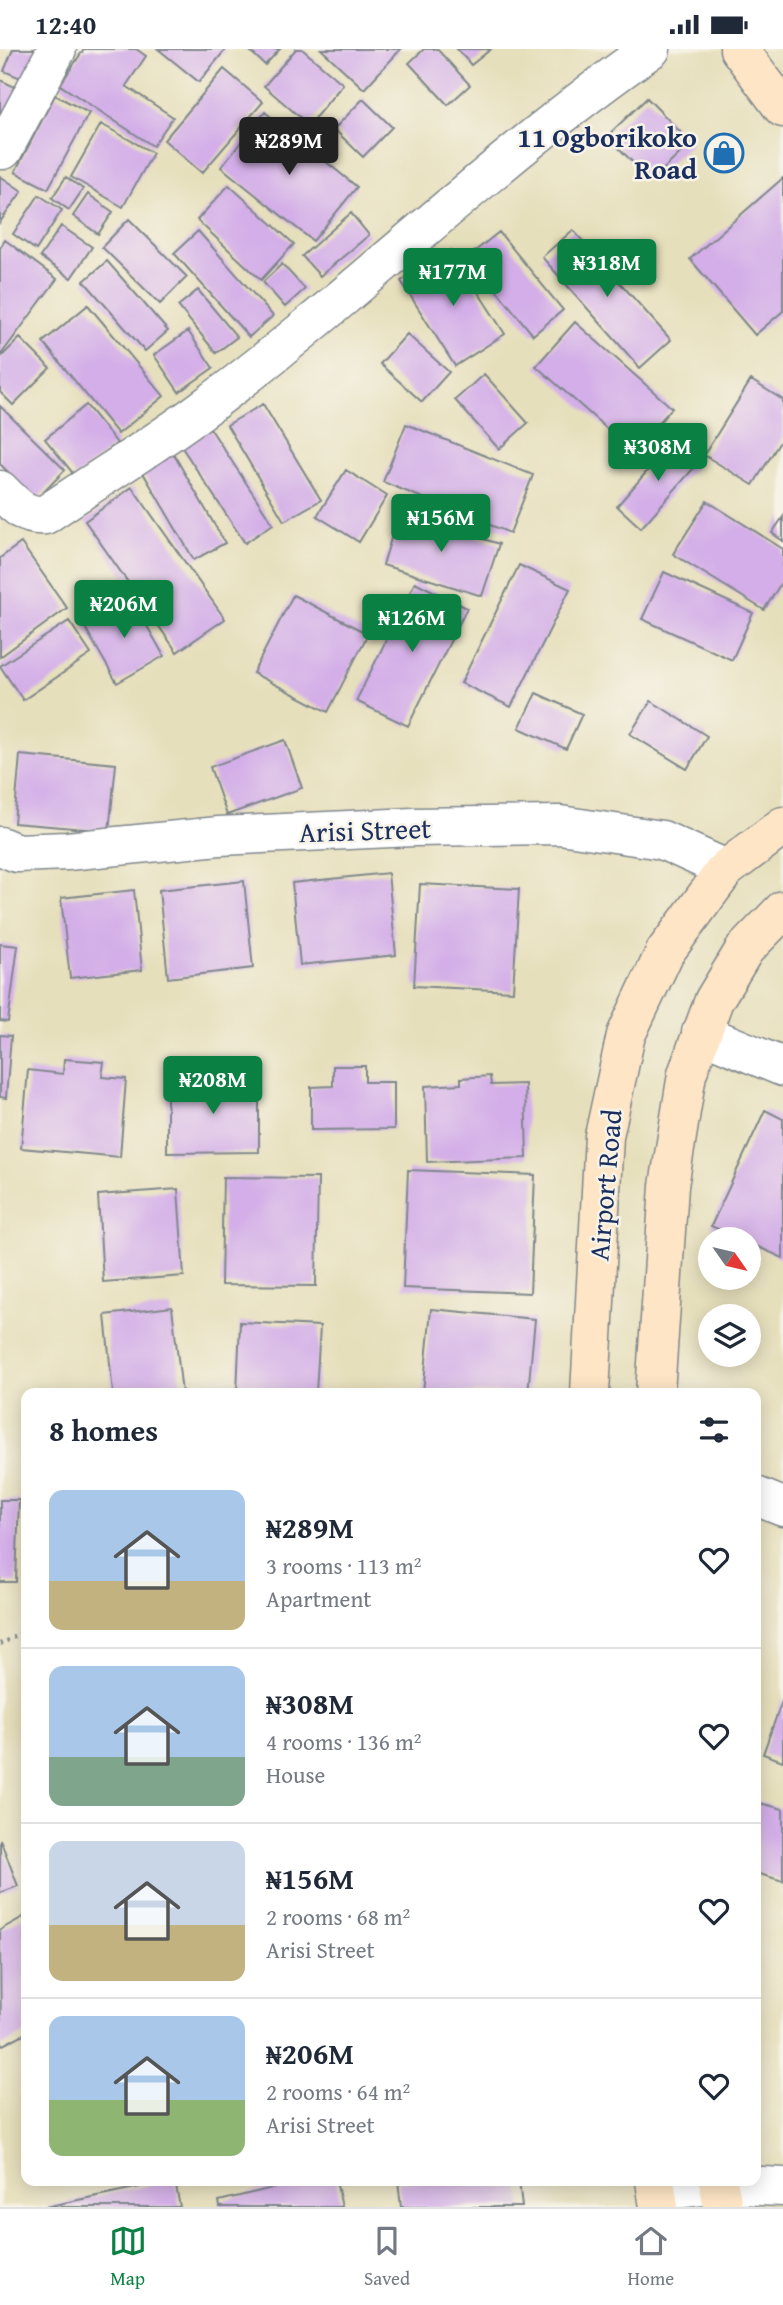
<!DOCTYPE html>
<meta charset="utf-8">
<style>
:root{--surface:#fff;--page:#f6f6f7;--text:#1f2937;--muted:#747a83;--line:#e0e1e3;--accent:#0b8043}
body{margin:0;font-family:"Gentium Book Plus",serif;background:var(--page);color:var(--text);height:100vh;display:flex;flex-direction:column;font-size:26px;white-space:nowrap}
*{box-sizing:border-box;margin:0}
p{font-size:23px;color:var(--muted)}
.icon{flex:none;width:38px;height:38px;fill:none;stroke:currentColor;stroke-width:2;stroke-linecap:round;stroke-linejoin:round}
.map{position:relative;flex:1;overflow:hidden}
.details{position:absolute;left:21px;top:1339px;width:740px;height:798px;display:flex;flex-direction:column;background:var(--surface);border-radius:14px;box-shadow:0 4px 18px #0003}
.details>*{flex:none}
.needle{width:46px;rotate:124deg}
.controls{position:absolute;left:698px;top:1178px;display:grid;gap:14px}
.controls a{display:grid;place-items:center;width:63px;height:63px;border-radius:50%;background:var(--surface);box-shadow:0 4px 18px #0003;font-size:35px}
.price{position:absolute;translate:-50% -60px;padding:0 16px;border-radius:7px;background:var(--accent);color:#fff;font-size:23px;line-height:46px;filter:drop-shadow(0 2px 4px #0008)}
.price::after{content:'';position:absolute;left:50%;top:42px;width:21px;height:16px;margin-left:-10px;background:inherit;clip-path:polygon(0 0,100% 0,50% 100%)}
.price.active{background:#222;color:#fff}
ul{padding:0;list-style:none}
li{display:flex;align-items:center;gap:21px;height:175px;padding:0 28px}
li+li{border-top:2px solid var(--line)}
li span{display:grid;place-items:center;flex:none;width:196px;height:140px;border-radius:14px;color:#555}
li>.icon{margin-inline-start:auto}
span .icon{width:84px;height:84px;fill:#fffc;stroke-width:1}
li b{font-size:30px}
h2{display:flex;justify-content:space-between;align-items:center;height:84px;padding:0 28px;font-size:30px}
.status{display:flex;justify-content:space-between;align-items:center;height:49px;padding:0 35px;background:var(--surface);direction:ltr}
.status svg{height:19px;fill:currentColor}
.dock{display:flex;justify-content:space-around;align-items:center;height:98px;border-top:2px solid var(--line);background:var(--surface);font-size:19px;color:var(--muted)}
.dock a{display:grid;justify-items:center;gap:4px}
.dock .active{color:var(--accent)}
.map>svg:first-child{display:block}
.building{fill:#d3aee8}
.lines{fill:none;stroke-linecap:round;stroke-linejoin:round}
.street-casing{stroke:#80878c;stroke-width:41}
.secondary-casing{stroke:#80878c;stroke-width:41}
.path{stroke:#80878c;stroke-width:4.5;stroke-dasharray:2 5;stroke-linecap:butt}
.street{stroke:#fff;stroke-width:38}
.secondary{stroke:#fde5c5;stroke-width:38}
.labels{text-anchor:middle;stroke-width:5;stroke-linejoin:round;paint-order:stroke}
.poi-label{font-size:28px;font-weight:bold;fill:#1b2f5e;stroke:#f7f3e8;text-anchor:end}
.street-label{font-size:28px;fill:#1b2f5e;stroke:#f7f3e8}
</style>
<div class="status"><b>12:40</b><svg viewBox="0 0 49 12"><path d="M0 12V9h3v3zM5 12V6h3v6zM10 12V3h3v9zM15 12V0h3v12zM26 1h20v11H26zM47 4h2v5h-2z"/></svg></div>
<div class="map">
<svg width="783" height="2158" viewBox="0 0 783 2158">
<rect width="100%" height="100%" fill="#f7f3e8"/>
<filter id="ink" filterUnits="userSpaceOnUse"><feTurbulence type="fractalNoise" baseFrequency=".0143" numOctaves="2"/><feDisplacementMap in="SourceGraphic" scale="14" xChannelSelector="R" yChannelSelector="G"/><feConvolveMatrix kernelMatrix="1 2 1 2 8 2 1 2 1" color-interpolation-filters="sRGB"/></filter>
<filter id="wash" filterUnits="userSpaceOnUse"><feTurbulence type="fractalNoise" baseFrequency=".00686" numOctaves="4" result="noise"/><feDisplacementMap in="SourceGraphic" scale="28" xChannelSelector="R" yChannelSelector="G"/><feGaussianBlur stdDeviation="1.57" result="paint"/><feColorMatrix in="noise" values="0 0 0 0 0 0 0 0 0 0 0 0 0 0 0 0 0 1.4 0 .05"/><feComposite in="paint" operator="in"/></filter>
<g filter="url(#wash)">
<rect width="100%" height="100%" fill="#e6dfbb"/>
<g id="blocks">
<path class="building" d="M13,0H45L30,33L4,22Z
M84,0H136L146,7L126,37L173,68L153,97L60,36Z
M158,0H226L199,33Z
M252,0H280L265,16L250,2Z
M296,0H302L343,35L309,76L264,37Z
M321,0H401L364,40Z
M424,0H437L470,36L448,56L409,14Z
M457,0H491L471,16Z
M224,20L263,53L202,124L164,91Z
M0,31L19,40L0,81Z
M55,46L89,64L48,140L15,123Z
M647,49L691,94L651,132L607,87Z
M363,50L392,78L363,108L334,80Z
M265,63L357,138L313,192L221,118Z
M101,75L153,104L123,158L71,128Z
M0,127L22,142L0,173Z
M66,128L83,140L69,161L52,149Z
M783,129V262L755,286L690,210Z
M229,136L294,195L261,231L197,171Z
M88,145L113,163L98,185L73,167Z
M39,146L62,161L36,201L13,185Z
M351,164L369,186L320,227L302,207Z
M129,170L187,228L160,255L102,198Z
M61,177L92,198L71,229L40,208Z
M573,181L671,291L640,319L542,208Z
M198,182L273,267L249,288L174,204Z
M499,183L563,261L533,286L469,207Z
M5,191L57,230L0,307V199Z
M451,201L505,285L455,317L401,232Z
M107,212L168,282L145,302L84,232Z
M282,215L305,240L285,258L263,233Z
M198,241L237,288L216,304L178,257Z
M88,256L164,347L118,385L43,293Z
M575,273L672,359L633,403L536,317Z
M188,282L213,319L179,343L154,306Z
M407,285L449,323L422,353L380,315Z
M20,289L50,319L13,356L0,343V309Z
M484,325L528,374L499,400L455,351Z
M751,331L783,351V388L753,436L704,406Z
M263,355L321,451L284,472L227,376Z
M86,356L117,394L76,428L45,390Z
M0,357L65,421L36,451L0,415Z
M406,375L533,426L510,484L383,433Z
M210,379L273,475L245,494L181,397Z
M675,390L700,412L641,479L617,457Z
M173,404L225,494L194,511L142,422Z
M346,421L387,447L359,493L317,467Z
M132,438L225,570L177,603L85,472Z
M707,452L783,500V531L764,561L673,505Z
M399,463L499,495L482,547L383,516Z
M783,468V492L772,484Z
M21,494L67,559L0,608V509Z
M519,516L570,540L511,658L461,634Z
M664,523L753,564L732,611L642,570Z
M415,533L467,559L408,677L356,652Z
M293,546L368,585L328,663L253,624Z
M130,547L164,607L117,634L83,575Z
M69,572L91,605L23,651L0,617Z
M536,644L582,665L566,700L519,679Z
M651,652L707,687L687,720L630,685Z
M285,691L302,739L227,766L210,718Z
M20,706L116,715L109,782L14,774Z
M388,824L396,906L300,916L292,834Z
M244,832L253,919L168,929L159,841Z
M420,835L519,840L513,942L414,937Z
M134,841L142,921L70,929L61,849Z
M0,895L18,897L8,973L0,972Z
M0,986L11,987L6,1049L0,1048Z
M64,1010L104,1013L102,1028L126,1030L120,1108L21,1099L28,1021L63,1025Z
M333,1017H365V1033H394V1080L311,1081V1038L333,1037Z
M205,1019H228V1034H259V1103L167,1104V1035H205Z
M490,1027L491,1036L525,1035L527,1109L427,1113L425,1037L461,1035V1029Z
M765,1061L783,1070V1209L749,1194V1190H740L711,1177Z
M408,1121L535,1126L530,1244L403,1239Z
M223,1128L318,1129L316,1237L221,1236Z
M178,1140L184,1227L103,1233L98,1146Z
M172,1258L182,1344H113L105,1266Z
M431,1260L535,1270L528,1344H423Z
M240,1273L320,1277L316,1344H237Z
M0,1451H19L16,1533H0Z
M783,1649V1712L763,1705Z
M756,1753L783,1760V1832L756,1824Z
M0,1790L18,1837L0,1844Z
M25,1867L26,1984L1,1997L0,1881Z
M168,2132H175L180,2158H45Z
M301,2132H336L342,2158H220L219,2152Z
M398,2132H519L522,2158H401Z"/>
</g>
</g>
<g filter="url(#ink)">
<use href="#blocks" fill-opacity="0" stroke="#80878c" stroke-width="2"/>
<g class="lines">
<defs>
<path id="street" d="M3,101L57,0
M0,441C14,455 24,468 45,466C98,430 153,397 204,359C358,245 494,109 651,0
M0,797L17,804L67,802L219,787L413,778L560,776L662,791L726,820
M701,984L783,1018
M756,1447L783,1458
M657,2142L719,2135L783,2138"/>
<path id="secondary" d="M739,0L783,59
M590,1344L604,1087L626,986L665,903L726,820L783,777
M655,1344L669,1137L687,1025L714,951L745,900L783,861
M655,2132L659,2158
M718,2132L723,2158"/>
</defs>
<use href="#street" class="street-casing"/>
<use href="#secondary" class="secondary-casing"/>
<path class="path" d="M0,1595L26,1582"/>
<use href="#street" class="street"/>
<use href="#secondary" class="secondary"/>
</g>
</g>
<defs>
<symbol id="shop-ring" viewBox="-11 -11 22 22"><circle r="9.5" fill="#f7f3e8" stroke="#1f6fb2" stroke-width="1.5"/><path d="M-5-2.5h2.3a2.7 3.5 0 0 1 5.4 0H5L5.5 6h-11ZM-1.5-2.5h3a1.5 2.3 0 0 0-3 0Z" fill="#1f6fb2"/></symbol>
</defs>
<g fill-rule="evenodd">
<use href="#shop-ring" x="702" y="82" width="44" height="44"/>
</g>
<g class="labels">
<g class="poi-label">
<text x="697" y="98">11 Ogborikoko<tspan x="697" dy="32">Road</tspan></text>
</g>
<g class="street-label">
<text transform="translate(365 781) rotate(-2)" y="10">Arisi Street</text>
<text transform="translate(605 1136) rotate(-85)" y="10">Airport Road</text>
</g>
</g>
</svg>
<div class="controls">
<a><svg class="needle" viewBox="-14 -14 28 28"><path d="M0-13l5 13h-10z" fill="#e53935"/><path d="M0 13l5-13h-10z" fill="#747a83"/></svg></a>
<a><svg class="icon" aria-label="layers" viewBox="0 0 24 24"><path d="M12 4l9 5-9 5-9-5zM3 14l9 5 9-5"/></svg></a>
</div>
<b class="price active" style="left:289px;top:128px">₦289M</b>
<b class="price" style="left:607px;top:250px">₦318M</b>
<b class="price" style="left:453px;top:259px">₦177M</b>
<b class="price" style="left:658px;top:434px">₦308M</b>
<b class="price" style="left:441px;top:505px">₦156M</b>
<b class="price" style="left:124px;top:591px">₦206M</b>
<b class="price" style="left:412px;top:605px">₦126M</b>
<b class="price" style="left:213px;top:1067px">₦208M</b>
<section class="details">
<h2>8 homes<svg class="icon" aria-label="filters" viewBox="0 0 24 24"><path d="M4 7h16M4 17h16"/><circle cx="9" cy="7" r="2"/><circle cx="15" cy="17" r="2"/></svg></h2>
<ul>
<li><span style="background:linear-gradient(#a9c7e8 65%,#c2b280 0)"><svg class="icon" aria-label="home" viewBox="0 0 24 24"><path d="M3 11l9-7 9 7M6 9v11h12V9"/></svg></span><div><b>₦289M</b><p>3 rooms · 113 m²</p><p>Apartment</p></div><svg class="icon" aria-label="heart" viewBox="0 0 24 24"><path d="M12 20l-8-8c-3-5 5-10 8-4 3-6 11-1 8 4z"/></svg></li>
<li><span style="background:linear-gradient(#a9c7e8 65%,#7fa58c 0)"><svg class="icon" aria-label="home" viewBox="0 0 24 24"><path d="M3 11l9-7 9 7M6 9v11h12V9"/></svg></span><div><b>₦308M</b><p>4 rooms · 136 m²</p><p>House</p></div><svg class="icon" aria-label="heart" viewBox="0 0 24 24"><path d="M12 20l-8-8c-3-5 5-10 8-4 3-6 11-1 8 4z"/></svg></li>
<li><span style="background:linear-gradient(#c9d6e8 60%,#c2b280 0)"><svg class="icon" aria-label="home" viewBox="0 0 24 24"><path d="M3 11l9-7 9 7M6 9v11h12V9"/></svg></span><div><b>₦156M</b><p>2 rooms · 68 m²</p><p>Arisi Street</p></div><svg class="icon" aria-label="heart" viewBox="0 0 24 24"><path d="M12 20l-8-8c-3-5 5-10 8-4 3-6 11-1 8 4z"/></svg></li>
<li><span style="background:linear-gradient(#a9c7e8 60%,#8fb573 0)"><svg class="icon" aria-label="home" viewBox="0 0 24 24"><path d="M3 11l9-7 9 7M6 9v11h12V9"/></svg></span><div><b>₦206M</b><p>2 rooms · 64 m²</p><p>Arisi Street</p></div><svg class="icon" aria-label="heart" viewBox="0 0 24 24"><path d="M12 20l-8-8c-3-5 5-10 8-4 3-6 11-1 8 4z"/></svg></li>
</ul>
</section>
</div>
<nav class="dock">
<a class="active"><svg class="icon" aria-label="map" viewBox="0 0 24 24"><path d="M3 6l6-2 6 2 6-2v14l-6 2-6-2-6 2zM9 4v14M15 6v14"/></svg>Map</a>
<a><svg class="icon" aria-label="saved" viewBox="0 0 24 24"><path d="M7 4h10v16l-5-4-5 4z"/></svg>Saved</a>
<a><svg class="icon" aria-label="home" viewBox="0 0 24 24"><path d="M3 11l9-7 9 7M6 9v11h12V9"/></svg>Home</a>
</nav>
